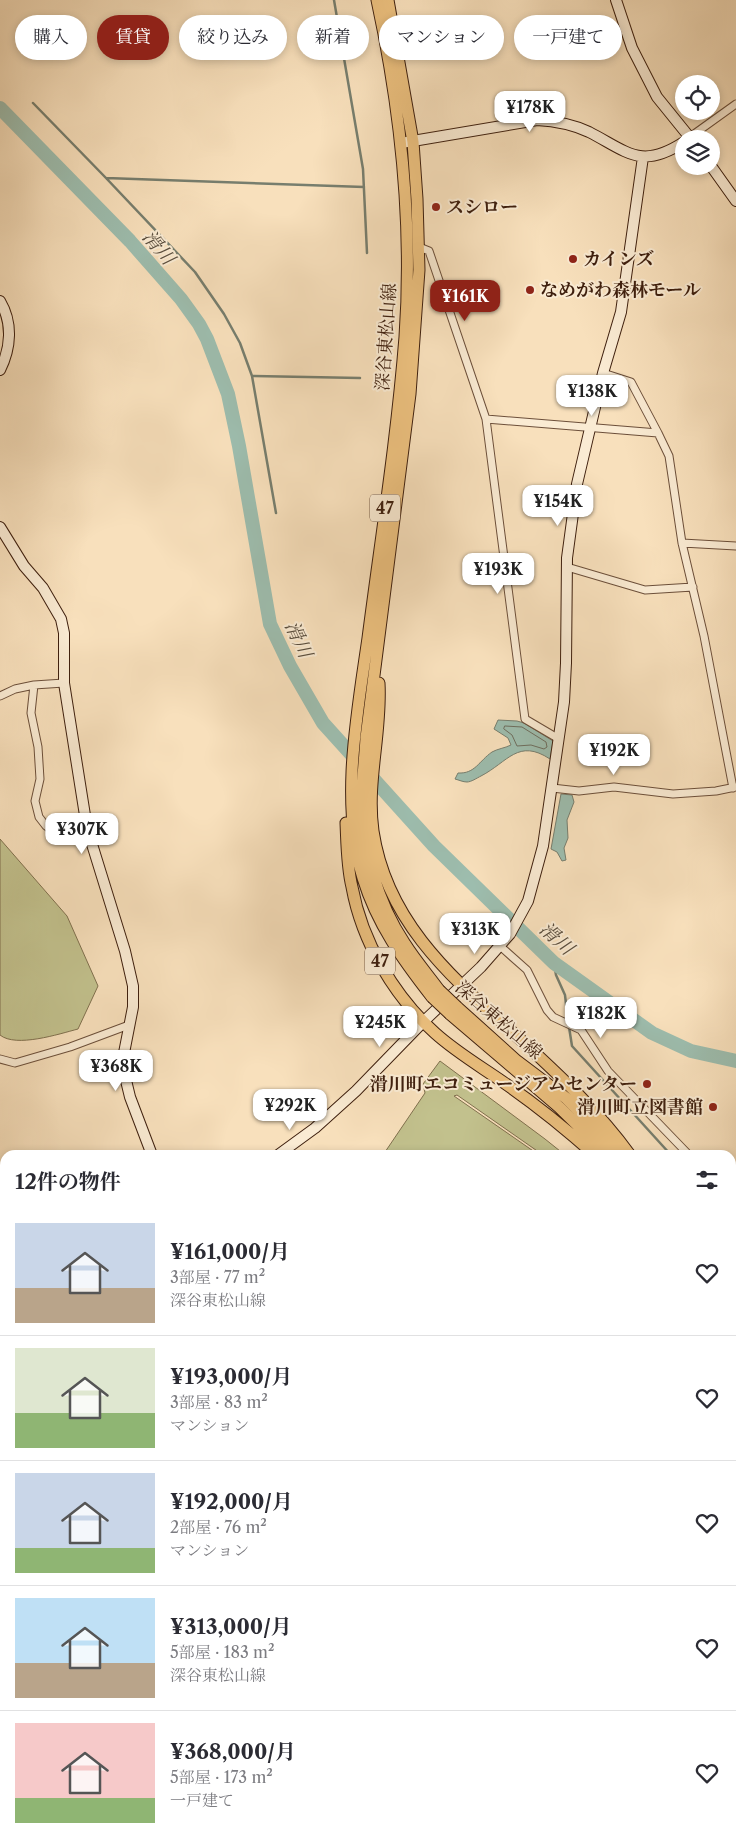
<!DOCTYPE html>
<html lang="ja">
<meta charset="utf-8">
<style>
:root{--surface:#fff;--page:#f2f2f3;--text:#2b2b33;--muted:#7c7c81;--line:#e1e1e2;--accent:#8f2418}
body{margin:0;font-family:"Libre Caslon Text","Noto Serif JP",serif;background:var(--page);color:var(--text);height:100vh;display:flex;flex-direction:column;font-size:19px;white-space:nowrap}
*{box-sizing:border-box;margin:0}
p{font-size:16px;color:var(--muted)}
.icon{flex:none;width:28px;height:28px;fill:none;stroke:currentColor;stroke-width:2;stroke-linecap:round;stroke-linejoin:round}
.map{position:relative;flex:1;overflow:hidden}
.sheet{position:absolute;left:0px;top:1150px;width:736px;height:695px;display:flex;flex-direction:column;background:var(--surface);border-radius:15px 15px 0 0;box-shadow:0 2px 8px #0003}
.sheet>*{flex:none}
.banner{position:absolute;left:15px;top:15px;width:706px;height:45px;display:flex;gap:10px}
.buttons{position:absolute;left:675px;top:75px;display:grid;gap:10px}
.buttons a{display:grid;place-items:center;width:45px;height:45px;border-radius:50%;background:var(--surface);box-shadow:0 2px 8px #0003;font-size:25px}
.price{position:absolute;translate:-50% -42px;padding:0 11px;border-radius:10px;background:#fff;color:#222;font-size:16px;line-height:32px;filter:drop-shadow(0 1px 2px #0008)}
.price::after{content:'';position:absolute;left:50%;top:30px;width:15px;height:11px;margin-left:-8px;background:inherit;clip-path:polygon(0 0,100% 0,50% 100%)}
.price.current{background:var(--accent);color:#fff}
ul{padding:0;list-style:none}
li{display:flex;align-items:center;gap:15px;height:125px;padding:0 15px}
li+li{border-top:1px solid var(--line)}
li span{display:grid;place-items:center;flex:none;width:140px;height:100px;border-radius:0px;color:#555}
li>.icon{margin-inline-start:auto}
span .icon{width:60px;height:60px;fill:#fffc;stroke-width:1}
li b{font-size:21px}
h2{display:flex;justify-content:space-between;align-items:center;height:60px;padding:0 15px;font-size:21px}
.pill{padding:0 18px;border-radius:22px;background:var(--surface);box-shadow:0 2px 8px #0003;font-size:18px;line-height:45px}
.pill.current{background:var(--accent);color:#fff}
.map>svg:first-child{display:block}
.green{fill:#c2c18d;stroke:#80704e}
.water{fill:#9dbdae;stroke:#777e6e}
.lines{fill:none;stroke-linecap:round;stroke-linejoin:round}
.shore{stroke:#6e6e5e;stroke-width:1}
.stream{stroke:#777e6e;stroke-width:2.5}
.river{stroke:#9dbdae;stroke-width:14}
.street-casing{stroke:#6c4f3a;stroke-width:9}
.secondary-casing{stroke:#3e1f0e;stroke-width:12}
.primary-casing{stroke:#3e1f0e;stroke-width:13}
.street{stroke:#faebd3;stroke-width:7}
.secondary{stroke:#faebd3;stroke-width:10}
.primary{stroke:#ecc07e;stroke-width:11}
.primary-bridge-casing{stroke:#3e1f0e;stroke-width:13;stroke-linecap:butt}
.primary-bridge{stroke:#ecc07e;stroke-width:11}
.poi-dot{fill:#8f2418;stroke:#faebd3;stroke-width:2}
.labels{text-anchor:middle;stroke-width:4;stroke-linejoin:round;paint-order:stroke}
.shield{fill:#faebd3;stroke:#765c49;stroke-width:1}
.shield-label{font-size:16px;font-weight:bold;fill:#3e1f0e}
.poi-label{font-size:18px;font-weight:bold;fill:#3e1f0e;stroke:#faebd3;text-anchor:start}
.street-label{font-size:18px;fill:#3e1f0e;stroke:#faebd3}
.water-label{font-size:19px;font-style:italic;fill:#5a4e3e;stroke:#faebd3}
</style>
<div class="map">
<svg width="736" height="1845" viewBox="0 0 736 1845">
<rect width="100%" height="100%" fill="#f8e0bc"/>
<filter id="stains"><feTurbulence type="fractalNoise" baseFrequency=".004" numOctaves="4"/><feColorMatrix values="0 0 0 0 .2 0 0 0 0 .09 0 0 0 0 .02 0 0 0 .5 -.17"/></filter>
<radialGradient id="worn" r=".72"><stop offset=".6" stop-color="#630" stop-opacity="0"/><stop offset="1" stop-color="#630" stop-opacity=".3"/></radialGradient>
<path class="green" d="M0,839L67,916L98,986L78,1029C59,1034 16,1048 0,1035Z
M440,1061L545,1139L565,1155H543L457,1095L454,1096L539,1155H383L425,1093L423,1084Z
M5,1340V1840H494L493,1845H0V1343Z"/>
<path class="water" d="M498,720L517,721L524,723L553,741L550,759C518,738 508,762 481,776C477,778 471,782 467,782C463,782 459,780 455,779L458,773C475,774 479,761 492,752C497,749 505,748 511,745L508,738L494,729Z
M561,794L572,795L574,802L567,820L568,838L564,848L566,860L562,861L557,852L551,849Z
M108,1840H121L124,1843L127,1840H142L140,1845H106Z"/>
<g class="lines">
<path class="shore" d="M505,726L522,727L546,742L547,747L544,749L531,745L517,746L512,735L504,729Z"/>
<path class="stream" d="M334,0L363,169L367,253
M33,103L106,178L364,187
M106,178L195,272L224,314L240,343L252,376L276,513
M252,376L360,378
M554,963L556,975L565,995L568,1022
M569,1027L572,1046L671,1155
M710,1840L711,1845"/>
<path class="river" d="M0,108L130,241L181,299L199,324L207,339L228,394L239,446L270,624L290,666L323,723L434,846L554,963L652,1033L691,1051L736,1061"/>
<defs>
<path id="street" d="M690,137L736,104
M419,247L429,251L486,419L525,719L559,739
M486,419L658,433L631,382L603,373
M658,433L669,456L682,543L704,636L733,788
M682,543L736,546
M567,567L645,590L693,587
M64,683L34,685L31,713L38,747L40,779L35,801L39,817L46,826L59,836L90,839
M0,696L15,689L34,685
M552,788L579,791L614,787L673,794L716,791L736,787
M500,946L527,970L547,1010L553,1017L581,1030L608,1071L689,1155
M0,1059L15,1063L70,1047L129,1025
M731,1169L736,1170
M0,1369L5,1365
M0,1438H5
M0,1538L5,1532
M0,1830L5,1826
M526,1840L528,1845
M151,1845L154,1840"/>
<path id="secondary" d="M616,0L632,48L657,97L691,139
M401,143L537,120C555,121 572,124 589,132C628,152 641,170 684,142
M711,166L736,201
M0,301C13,323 11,348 0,370
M0,527L24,566L43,588L61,619L64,633V683L87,828L125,951L133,986V1007L124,1053L123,1068L130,1097L152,1155
M278,1155L315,1128L356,1091L423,1022L481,967L510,934L528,901L543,846L564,702L566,663L567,558L577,484L603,373L621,312L643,157
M0,1282L5,1280"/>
<path id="primary" d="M377,0C401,111 413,224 405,337C397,438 381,538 368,638C357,715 340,802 363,878C377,924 403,960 432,997
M388,0L413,142L417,199L419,270L410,394L366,738C365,758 362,778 362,799C362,849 377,902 405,944C415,960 428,975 439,990
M379,683C382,732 366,782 373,831C387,925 455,980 521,1040C560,1076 599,1112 630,1155
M346,823C347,845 347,867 352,887C362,942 394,996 435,1033C456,1052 480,1066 503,1082C535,1104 566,1129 595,1155
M457,1007L517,1061L566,1098L607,1139L620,1155
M450,1014L559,1107L608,1155
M731,1544L736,1566
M731,1594L736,1616"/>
</defs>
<use href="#street" class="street-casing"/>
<use href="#secondary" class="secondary-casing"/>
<use href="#primary" class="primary-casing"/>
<use href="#street" class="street"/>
<use href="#secondary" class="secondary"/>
<use href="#primary" class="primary"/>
<defs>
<path id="primary-bridge" d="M439,990L457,1007
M432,997L450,1014"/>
</defs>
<use href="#primary-bridge" class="primary-bridge-casing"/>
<use href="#primary-bridge" class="primary-bridge"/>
</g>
<g class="poi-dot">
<circle cx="436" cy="207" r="5"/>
<circle cx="573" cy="259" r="5"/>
<circle cx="530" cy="290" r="5"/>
<circle cx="647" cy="1084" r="5"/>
<circle cx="713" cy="1107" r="5"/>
</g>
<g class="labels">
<g class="shield">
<rect x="370" y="494.5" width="30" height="27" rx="4"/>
<rect x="365" y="947.5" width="30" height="27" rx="4"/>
</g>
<g class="shield-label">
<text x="385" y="514">47</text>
<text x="380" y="967">47</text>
</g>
<g class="poi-label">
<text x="446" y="213">スシロー</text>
<text x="583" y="265">カインズ</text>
<text x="540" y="296">なめがわ森林モール</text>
<text x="637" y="1090" text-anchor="end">滑川町エコミュージアムセンター</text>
<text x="703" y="1113" text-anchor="end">滑川町立図書館</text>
</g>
<g class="street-label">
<text transform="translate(386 337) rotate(-86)" y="6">深谷東松山線</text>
<text transform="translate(499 1020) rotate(41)" y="6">深谷東松山線</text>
</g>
<g class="water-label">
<text transform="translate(159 247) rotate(50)" y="7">滑川</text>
<text transform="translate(299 639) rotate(65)" y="7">滑川</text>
<text transform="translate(557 938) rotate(42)" y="7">滑川</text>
</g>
</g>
<rect width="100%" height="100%" filter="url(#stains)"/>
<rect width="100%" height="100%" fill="url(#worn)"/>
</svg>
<div class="buttons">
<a><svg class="icon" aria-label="locate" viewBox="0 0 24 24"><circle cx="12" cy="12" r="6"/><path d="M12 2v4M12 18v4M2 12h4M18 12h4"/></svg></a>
<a><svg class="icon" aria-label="layers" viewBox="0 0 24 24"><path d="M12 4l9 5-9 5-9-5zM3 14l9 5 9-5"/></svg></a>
</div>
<b class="price" style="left:530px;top:133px">¥178K</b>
<b class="price current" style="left:465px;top:322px">¥161K</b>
<b class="price" style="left:592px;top:417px">¥138K</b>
<b class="price" style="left:558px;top:527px">¥154K</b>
<b class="price" style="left:498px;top:595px">¥193K</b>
<b class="price" style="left:614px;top:776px">¥192K</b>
<b class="price" style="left:82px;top:855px">¥307K</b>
<b class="price" style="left:475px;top:955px">¥313K</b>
<b class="price" style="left:601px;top:1039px">¥182K</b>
<b class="price" style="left:380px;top:1048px">¥245K</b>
<b class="price" style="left:116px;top:1092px">¥368K</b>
<b class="price" style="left:290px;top:1131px">¥292K</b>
<div class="banner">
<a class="pill">購入</a>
<a class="pill current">賃貸</a>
<a class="pill">絞り込み</a>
<a class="pill">新着</a>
<a class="pill">マンション</a>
<a class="pill">一戸建て</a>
</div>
<section class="sheet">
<h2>12件の物件<svg class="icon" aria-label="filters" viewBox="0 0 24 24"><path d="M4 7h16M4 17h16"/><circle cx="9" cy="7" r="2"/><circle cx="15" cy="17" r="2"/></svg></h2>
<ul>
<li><span style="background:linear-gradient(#c9d6e8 65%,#b9a48a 0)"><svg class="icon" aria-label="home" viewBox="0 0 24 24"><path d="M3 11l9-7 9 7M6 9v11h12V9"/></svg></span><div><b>¥161,000/月</b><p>3部屋 · 77 m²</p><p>深谷東松山線</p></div><svg class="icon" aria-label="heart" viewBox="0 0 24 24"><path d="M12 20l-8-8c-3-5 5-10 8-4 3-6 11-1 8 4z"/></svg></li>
<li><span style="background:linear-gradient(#dfe7d0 65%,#8fb573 0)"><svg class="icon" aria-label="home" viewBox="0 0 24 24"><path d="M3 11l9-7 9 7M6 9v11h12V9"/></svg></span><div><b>¥193,000/月</b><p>3部屋 · 83 m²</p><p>マンション</p></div><svg class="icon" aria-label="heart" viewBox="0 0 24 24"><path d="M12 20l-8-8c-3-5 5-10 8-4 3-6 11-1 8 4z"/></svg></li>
<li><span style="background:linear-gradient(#c9d6e8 75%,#8fb573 0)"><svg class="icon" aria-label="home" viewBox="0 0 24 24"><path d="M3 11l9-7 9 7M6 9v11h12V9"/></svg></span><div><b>¥192,000/月</b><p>2部屋 · 76 m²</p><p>マンション</p></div><svg class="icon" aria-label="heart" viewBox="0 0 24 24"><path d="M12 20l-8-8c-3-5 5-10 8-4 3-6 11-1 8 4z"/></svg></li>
<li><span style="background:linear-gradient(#bfe0f5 65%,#b9a48a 0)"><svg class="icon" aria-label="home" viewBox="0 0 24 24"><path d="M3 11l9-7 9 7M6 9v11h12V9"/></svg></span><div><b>¥313,000/月</b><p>5部屋 · 183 m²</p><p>深谷東松山線</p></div><svg class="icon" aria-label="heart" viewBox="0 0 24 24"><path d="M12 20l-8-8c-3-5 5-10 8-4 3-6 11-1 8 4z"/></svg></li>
<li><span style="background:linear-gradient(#f6c9c9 75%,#8fb573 0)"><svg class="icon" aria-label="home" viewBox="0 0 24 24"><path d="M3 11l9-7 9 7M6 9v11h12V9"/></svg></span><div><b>¥368,000/月</b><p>5部屋 · 173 m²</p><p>一戸建て</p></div><svg class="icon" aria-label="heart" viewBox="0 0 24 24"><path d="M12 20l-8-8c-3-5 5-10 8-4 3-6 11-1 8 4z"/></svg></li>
</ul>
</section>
</div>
